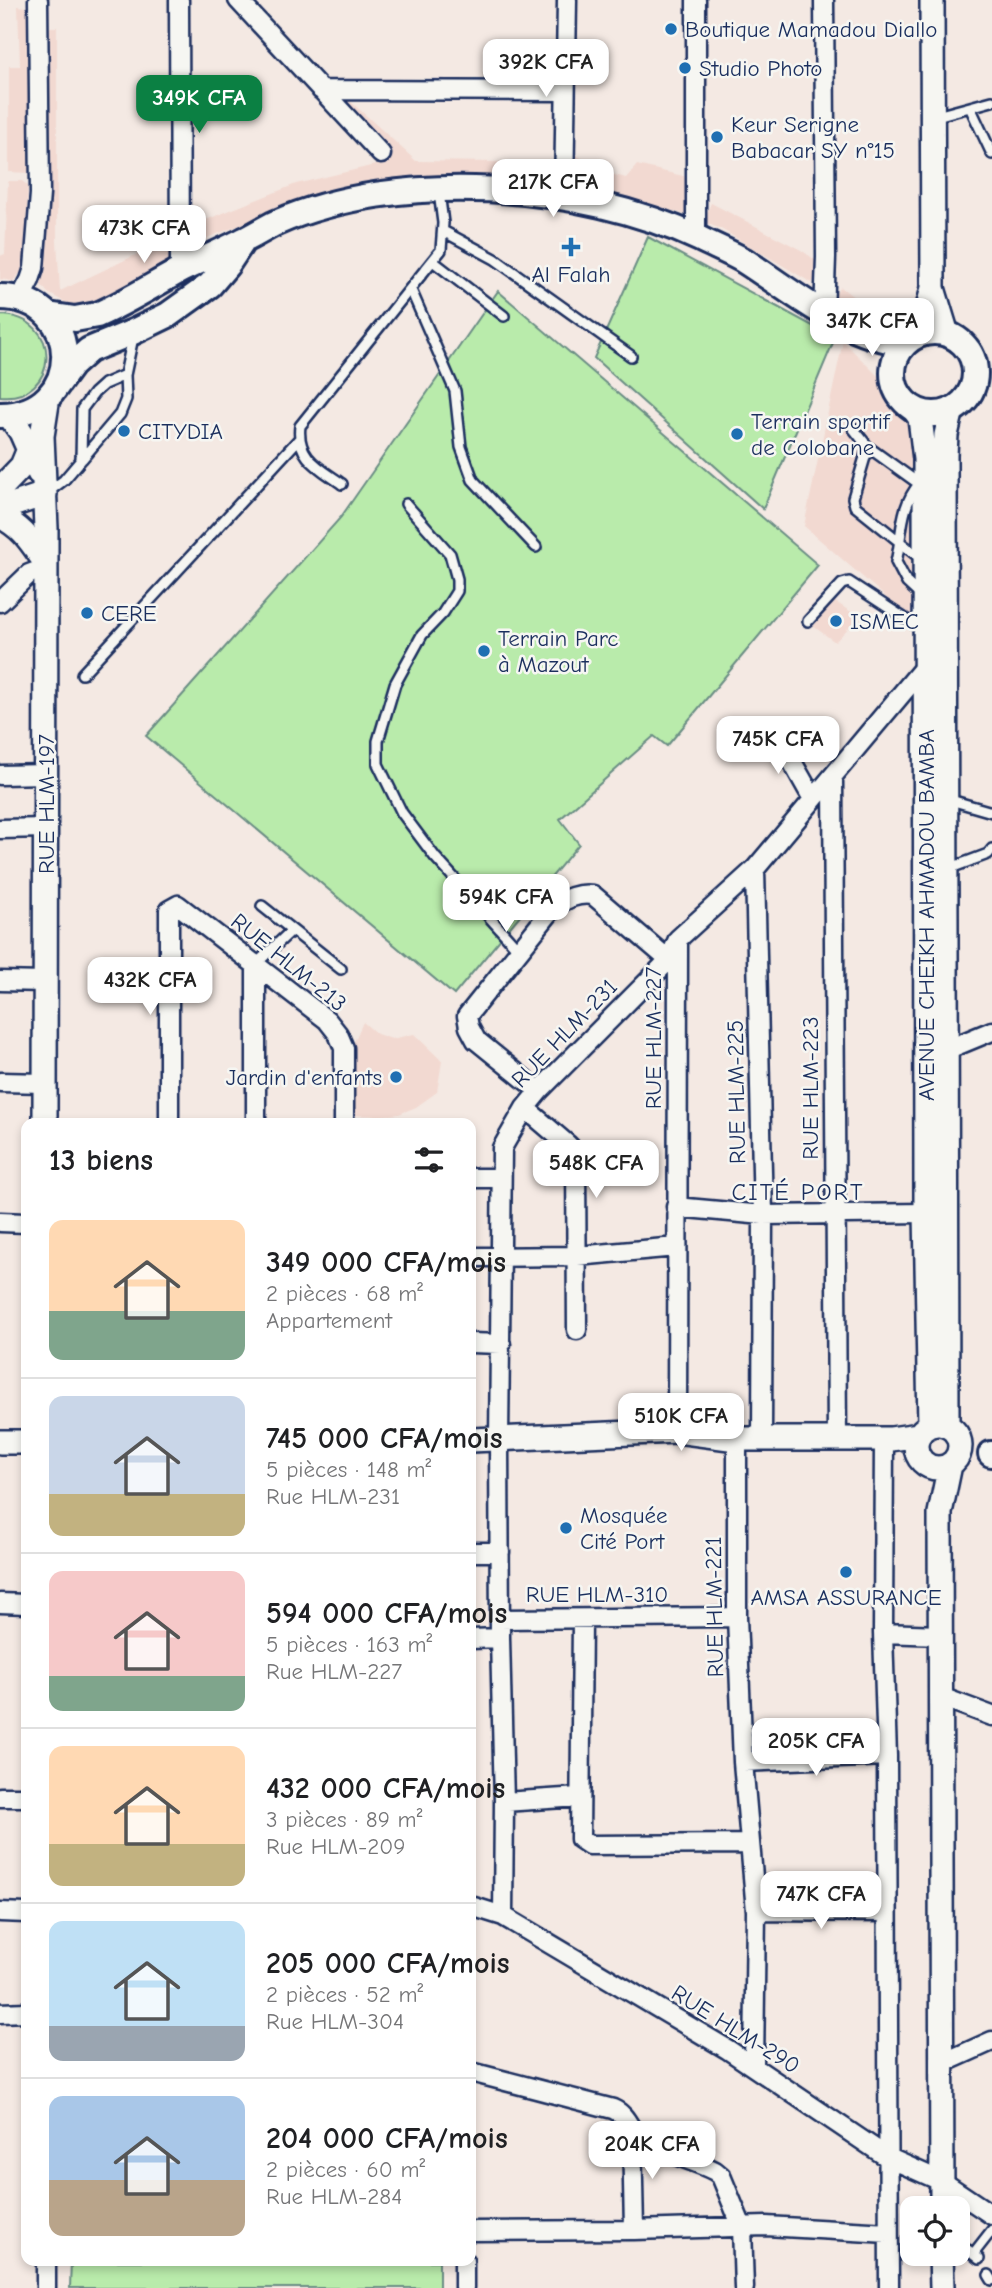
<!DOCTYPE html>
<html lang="fr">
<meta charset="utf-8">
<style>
:root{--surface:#fff;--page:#f2f2f2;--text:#202124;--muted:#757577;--line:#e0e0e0;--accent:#0b8043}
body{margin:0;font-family:"Comic Neue",sans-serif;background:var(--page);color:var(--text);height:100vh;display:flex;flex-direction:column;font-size:26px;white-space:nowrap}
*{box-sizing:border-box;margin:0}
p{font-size:23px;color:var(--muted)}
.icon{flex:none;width:38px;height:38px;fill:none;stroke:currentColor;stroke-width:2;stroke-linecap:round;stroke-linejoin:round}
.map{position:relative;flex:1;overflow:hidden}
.side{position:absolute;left:21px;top:1118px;width:455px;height:1148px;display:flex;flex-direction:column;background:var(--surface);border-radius:14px;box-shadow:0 4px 10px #0003}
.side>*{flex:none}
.fabs{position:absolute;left:900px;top:2196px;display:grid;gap:14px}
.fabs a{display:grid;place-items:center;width:70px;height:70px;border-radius:14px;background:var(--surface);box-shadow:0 4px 10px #0003;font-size:35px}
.price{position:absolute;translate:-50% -60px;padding:0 16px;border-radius:14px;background:#fff;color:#222;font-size:23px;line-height:46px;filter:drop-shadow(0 2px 4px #0008)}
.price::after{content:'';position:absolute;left:50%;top:42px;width:21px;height:16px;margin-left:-10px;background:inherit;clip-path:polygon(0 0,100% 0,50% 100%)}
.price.current{background:var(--accent);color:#fff}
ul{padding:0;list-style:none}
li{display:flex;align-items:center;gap:21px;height:175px;padding:0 28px}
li+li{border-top:2px solid var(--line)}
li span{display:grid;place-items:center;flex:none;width:196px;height:140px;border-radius:14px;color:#555}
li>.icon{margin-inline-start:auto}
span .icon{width:84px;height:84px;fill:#fffc;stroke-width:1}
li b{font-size:30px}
h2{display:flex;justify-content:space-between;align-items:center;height:84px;padding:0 28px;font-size:30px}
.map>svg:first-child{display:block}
.built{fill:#f2d9d1}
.green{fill:#b9ebab;stroke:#6a8d84;stroke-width:2}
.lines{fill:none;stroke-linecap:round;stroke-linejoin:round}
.service-casing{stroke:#1b2f5e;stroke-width:14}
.minor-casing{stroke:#1b2f5e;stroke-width:23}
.tertiary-casing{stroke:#1b2f5e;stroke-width:28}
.secondary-casing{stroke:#1b2f5e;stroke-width:30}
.service{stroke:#f6f6f2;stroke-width:9}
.minor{stroke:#f6f6f2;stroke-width:18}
.tertiary{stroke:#f6f6f2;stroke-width:23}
.secondary{stroke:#f6f6f2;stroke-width:24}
.poi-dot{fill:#1f6fb2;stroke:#f6f6f2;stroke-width:2.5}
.labels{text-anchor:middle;stroke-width:5;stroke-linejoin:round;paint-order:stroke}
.poi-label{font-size:23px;fill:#1b2f5e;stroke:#f6f6f2;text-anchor:start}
.street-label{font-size:23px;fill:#1b2f5e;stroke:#f6f6f2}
.neighbourhood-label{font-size:24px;letter-spacing:2px;fill:#1b2f5e;stroke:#f6f6f2}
</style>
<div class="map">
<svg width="992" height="2288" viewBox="0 0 992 2288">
<rect width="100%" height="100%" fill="#f4e9e3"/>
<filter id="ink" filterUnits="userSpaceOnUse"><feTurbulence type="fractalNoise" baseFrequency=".0143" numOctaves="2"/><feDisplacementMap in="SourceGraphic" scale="14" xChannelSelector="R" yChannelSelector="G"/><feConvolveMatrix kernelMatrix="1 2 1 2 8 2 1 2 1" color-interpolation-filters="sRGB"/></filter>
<g filter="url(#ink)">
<path class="built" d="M18,6L27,7L31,173L9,172V66H20Z
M47,27H57V241L60,291L169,239L175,262L107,298L78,309L48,293L38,281L49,197Z
M349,100L416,161L499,162L559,167V184L506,178L453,177L401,181L271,213L199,241L188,227L296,184L379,164L329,113Z
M577,155L596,170L626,178L637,165L687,177L686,200L693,204L689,216L644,202L572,186Z
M8,181H22L28,186L25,255L22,271L13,281L0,279V256L5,254Z
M711,203L801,250L824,266L812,283L721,229L703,222Z
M841,287L871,311L888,317L903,313L913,304L919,309L907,324L896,330L854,318L831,299Z
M843,341L886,384L917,438L919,626L804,526Z
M834,601L859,617L835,642L813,626Z
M363,1022L377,1034L392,1039L414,1034L442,1061L437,1092L416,1107L399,1114L381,1116L352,1115L354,1042Z"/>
<path class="green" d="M648,237L835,338L763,509L594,358Z
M498,291L818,565L667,746L654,736L560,819L579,844L454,995L146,736L341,517Z
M0,315C65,316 59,402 0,396Z
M71,2261H439V2288H70Z"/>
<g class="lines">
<defs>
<path id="service" d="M970,107L992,154
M933,117L992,101
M443,231L495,259L631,356
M434,262L504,316
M411,290L455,391L461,447L473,480L536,547
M853,428L868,447L918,483
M868,447L853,498L855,506L920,558
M82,459L120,414L126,399L125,375
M920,483C899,507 903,533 896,562L907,583L922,597
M342,484C320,468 296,458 300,426L441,250L443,223L439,192
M48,492L64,480L81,460L82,409L94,393L104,384L125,375L133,337
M406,504L450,554L457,579V591L443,613L422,635L395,684L378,741V764L402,813L435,857L518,949
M808,621L842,584L849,582L924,631
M82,674L299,439
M947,799L992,812
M948,869L988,854L992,849
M262,906L341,969
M256,964L292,930
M957,2250H968L979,2259
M974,2253L992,2230
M989,2275L992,2280"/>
<path id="minor" d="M179,0L180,271
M238,0L381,154
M696,0V237
M321,90L565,91
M564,198L567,0
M20,299L30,280L34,268L40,194L38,0
M824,314L826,257L824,0
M0,602L29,574L45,568
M777,735L813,799
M0,775L46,774
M833,778L837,1439
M0,829L46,828
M755,869L763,1215L762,1439
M0,981L45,982
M946,1050L992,1031
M0,1082L45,1083
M539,1091L476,1040L469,1027L467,1016L554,907C567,898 577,893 593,895L669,960
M525,1108L567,1144L573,1150L576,1158L577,1330
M169,1124V910L178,905L327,1020L338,1034L344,1048V1124
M256,1124V964
M471,1178H501
M676,1207L763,1215L926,1213
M0,1222L26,1223
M471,1257L577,1256L676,1247
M471,1343L501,1344
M677,1431L678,944
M737,1439V1617L743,1762L756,1911L754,2067
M884,1439L883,1633L887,1756L889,2288
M471,1552H500
M0,1603L26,1604
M500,1619L737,1617
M582,1620L580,1839L589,1845L749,1844
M883,1633L940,1635
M471,1639L500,1638
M941,1697L992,1716
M743,1762L887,1756
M0,1797H26
M504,1802L579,1797
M471,1906L503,1916L727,2049L887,2157L943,2182L992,2215
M756,1911L886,1912
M0,1912L26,1913
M503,1916L504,1802L500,1638L499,1440L502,1148L525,1108L539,1091L669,960L678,939L755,869L925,666
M0,2013L26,2012
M943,2063L992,2041
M471,2072L613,2109C629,2116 628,2131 642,2140C665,2154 692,2159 715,2171L721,2176L742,2227L744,2288
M632,2133L634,2230
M471,2231L634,2230L766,2226L888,2233
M46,2261V2288
M464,2288V2261"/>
<path id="tertiary" d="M933,288L947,334
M921,334L933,288L932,0
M913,408L920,418L925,459L926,1213L930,1425
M9,415L21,432L39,473
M0,489L22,466L29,449
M0,509L45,494
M0,516C24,529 30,541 45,562
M45,1124L46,528L42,436L48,397
M916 1446a22 22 0 1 1 44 0a22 22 0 1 1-44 0Z
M947,1426L945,455L946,435L952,409
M471,1440L677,1431L737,1439H891L919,1435
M0,1442H26
M942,2208L940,1513L950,1465
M941,2254L942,2288"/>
<path id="secondary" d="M0,297C86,297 85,416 0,415
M48,315L75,319L97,315C127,302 153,285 181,270C202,260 223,251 244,240C255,235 265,228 276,223C399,169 580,182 700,239C714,246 729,252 743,260C795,293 842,336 906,343
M893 373a41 41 0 1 1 82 0a41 41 0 1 1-82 0Z
M56,387L72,365L89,350L133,332L168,315L210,285L227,265L243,241
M991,1454H992"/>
</defs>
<use href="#service" class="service-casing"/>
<use href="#minor" class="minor-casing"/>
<use href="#tertiary" class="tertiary-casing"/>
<use href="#secondary" class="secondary-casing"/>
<use href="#service" class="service"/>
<use href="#minor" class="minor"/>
<use href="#tertiary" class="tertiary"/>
<use href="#secondary" class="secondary"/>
</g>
</g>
<g class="poi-dot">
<circle cx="671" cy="29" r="7"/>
<circle cx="685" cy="68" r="7"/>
<circle cx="717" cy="137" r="7"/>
<path d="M567.5 236.5h7v7h7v7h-7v7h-7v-7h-7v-7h7z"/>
<circle cx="124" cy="431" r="7"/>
<circle cx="737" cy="434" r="7"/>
<circle cx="87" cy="613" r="7"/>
<circle cx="836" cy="621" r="7"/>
<circle cx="484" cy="651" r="7"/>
<circle cx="396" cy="1077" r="7"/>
<circle cx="566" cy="1528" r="7"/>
<circle cx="846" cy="1572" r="7"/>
</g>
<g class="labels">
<g class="poi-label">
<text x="685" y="37">Boutique Mamadou Diallo</text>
<text x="699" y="76">Studio Photo</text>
<text x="731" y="132">Keur Serigne<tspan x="731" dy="26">Babacar SY n°15</tspan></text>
<text x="571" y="282" text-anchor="middle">Al Falah</text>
<text x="751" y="429">Terrain sportif<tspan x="751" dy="26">de Colobane</tspan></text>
<text x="138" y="439">CITYDIA</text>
<text x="101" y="621">CERE</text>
<text x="850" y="629">ISMEC</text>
<text x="498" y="646">Terrain Parc<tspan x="498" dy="26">à Mazout</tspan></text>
<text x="382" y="1085" text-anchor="end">Jardin d'enfants</text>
<text x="580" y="1523">Mosquée<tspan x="580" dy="26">Cité Port</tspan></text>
<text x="846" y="1605" text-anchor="middle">AMSA ASSURANCE</text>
</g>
<g class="street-label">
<text transform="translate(46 804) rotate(-90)" y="8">RUE HLM-197</text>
<text transform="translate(926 915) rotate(-90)" y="8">AVENUE CHEIKH AHMADOU BAMBA</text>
<text transform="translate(289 962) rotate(39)" y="8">RUE HLM-213</text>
<text transform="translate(564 1033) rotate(-46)" y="8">RUE HLM-231</text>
<text transform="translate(653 1038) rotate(-90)" y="8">RUE HLM-227</text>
<text transform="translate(810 1088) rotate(-90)" y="8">RUE HLM-223</text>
<text transform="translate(736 1092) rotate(-91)" y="8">RUE HLM-225</text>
<text x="597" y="1602">RUE HLM-310</text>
<text transform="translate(714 1607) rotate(-91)" y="8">RUE HLM-221</text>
<text transform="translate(736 2029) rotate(32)" y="8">RUE HLM-290</text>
</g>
<g class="neighbourhood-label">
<text x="798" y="1200">CITÉ PORT</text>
</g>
</g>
</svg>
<div class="fabs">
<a><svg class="icon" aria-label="locate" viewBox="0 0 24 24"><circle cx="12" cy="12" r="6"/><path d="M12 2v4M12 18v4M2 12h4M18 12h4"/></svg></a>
</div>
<b class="price" style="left:546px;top:99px">392K CFA</b>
<b class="price current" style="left:199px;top:135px">349K CFA</b>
<b class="price" style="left:553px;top:219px">217K CFA</b>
<b class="price" style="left:144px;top:265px">473K CFA</b>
<b class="price" style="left:872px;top:358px">347K CFA</b>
<b class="price" style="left:778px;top:776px">745K CFA</b>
<b class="price" style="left:506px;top:934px">594K CFA</b>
<b class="price" style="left:150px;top:1017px">432K CFA</b>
<b class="price" style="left:596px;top:1200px">548K CFA</b>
<b class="price" style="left:681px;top:1453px">510K CFA</b>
<b class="price" style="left:816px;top:1778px">205K CFA</b>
<b class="price" style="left:821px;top:1931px">747K CFA</b>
<b class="price" style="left:652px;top:2181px">204K CFA</b>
<section class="side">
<h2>13 biens<svg class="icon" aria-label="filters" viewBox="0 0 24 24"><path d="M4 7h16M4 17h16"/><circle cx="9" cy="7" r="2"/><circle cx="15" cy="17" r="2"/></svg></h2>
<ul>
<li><span style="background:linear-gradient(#ffd9b3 65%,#7fa58c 0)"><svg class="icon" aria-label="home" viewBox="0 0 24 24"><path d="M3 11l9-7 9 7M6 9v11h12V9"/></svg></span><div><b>349 000 CFA/mois</b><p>2 pièces · 68 m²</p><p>Appartement</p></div></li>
<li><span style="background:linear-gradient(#c9d6e8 70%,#c2b280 0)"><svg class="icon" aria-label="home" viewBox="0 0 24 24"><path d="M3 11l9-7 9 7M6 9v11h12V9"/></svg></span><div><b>745 000 CFA/mois</b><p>5 pièces · 148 m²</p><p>Rue HLM-231</p></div></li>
<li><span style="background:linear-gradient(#f6c9c9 75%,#7fa58c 0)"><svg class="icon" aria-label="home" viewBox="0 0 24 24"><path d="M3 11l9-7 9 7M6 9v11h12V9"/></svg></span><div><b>594 000 CFA/mois</b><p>5 pièces · 163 m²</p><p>Rue HLM-227</p></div></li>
<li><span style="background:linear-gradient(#ffd9b3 70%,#c2b280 0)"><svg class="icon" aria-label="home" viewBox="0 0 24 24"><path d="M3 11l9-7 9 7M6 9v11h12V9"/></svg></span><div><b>432 000 CFA/mois</b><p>3 pièces · 89 m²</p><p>Rue HLM-209</p></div></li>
<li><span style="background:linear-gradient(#bfe0f5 75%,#9aa5b1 0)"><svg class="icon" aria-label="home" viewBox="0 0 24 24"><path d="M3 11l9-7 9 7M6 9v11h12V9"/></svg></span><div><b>205 000 CFA/mois</b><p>2 pièces · 52 m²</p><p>Rue HLM-304</p></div></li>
<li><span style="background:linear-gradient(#a9c7e8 60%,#b9a48a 0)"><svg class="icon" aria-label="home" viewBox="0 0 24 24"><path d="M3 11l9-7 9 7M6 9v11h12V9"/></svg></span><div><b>204 000 CFA/mois</b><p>2 pièces · 60 m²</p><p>Rue HLM-284</p></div></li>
</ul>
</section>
</div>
